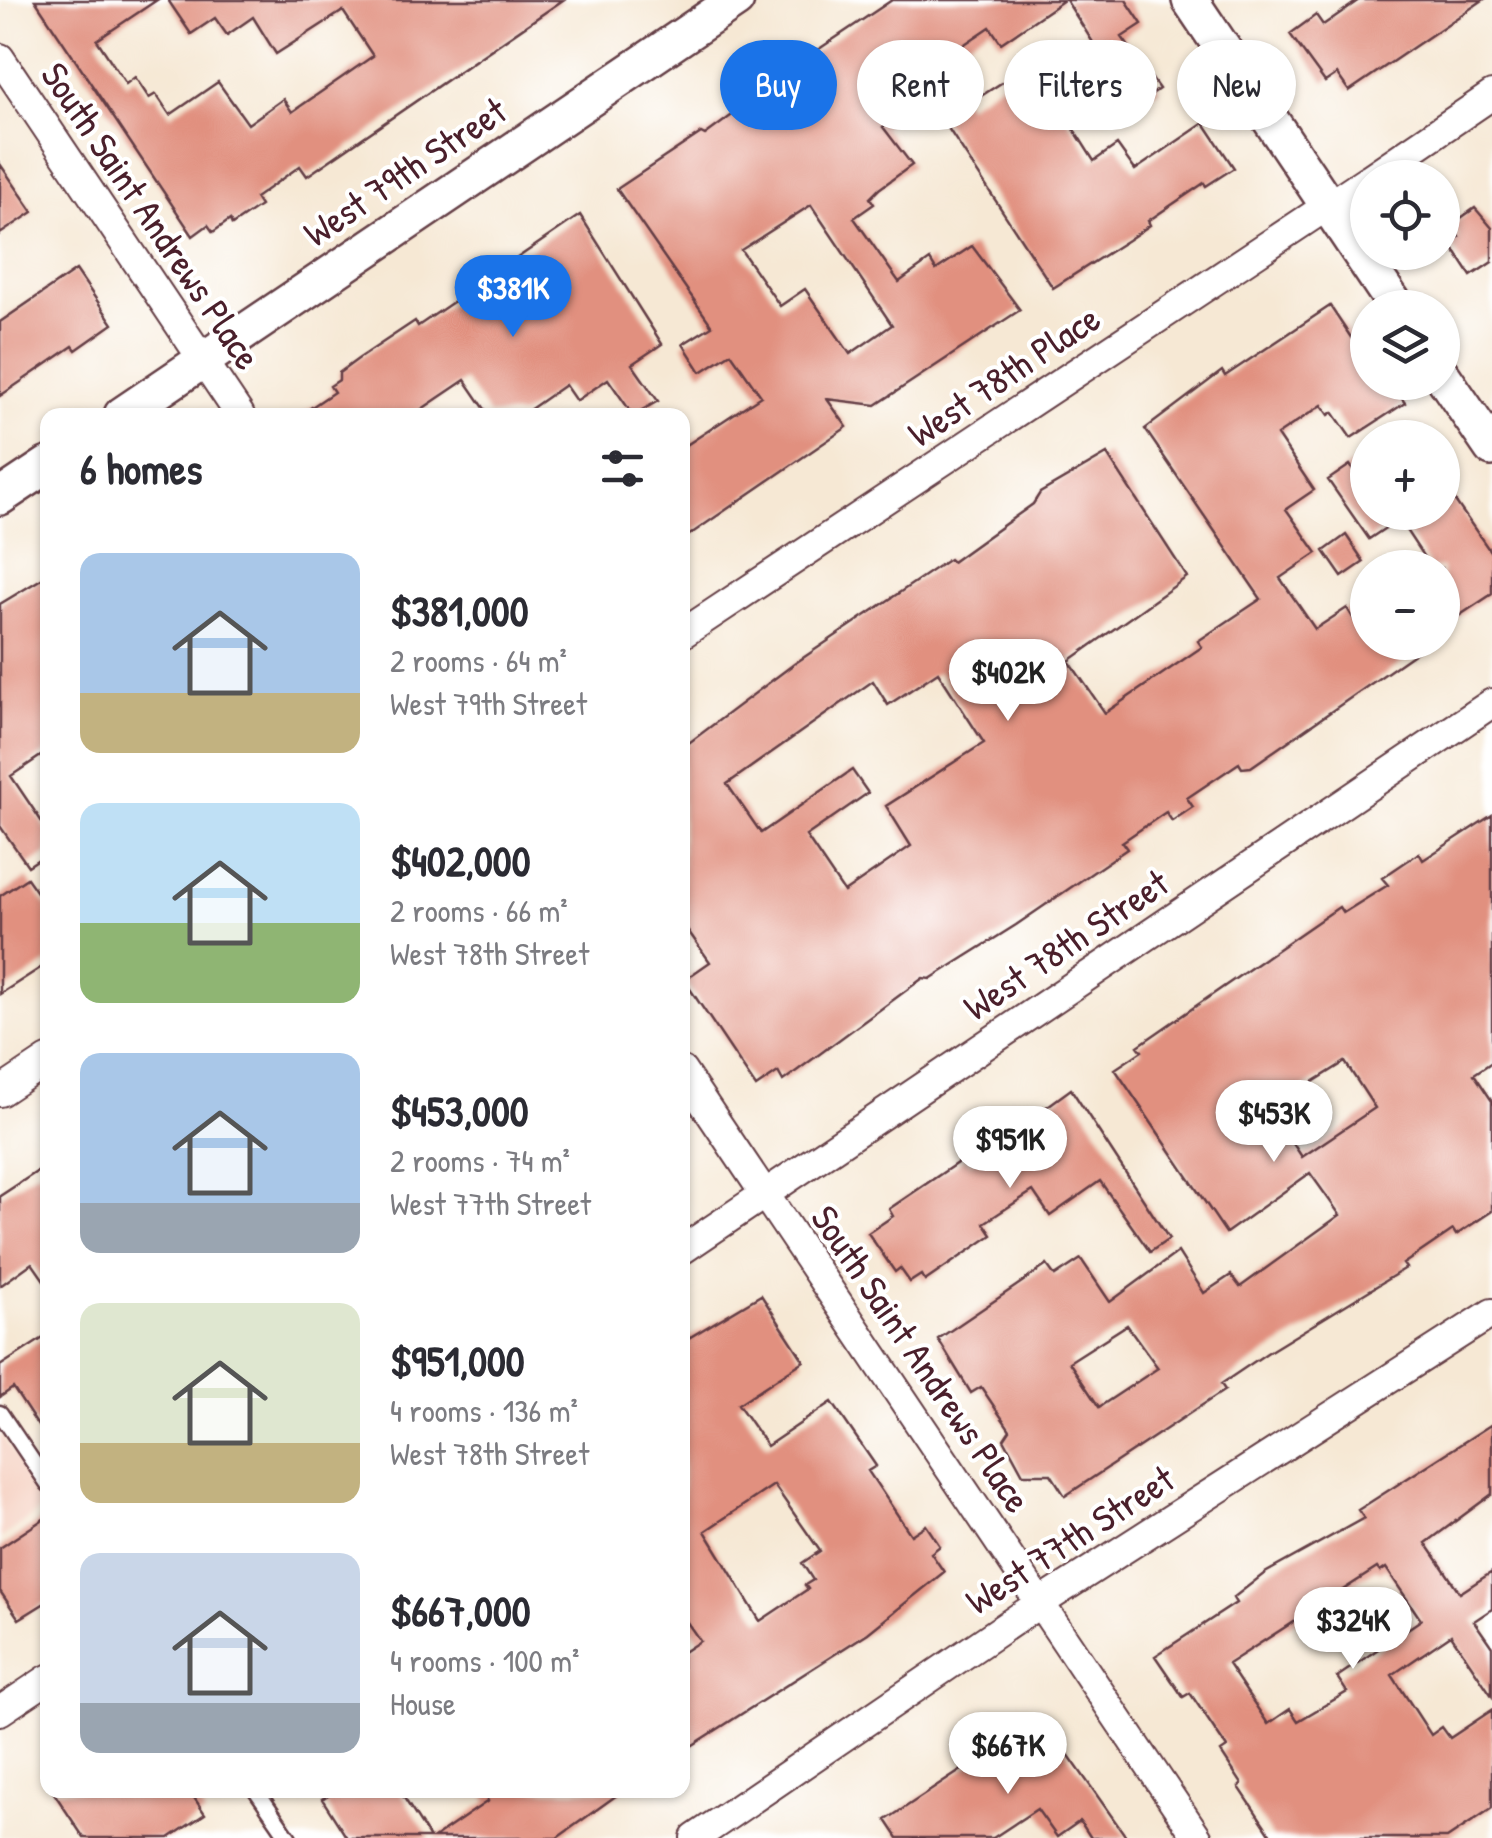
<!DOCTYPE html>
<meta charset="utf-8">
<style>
:root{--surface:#fff;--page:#f7f7f7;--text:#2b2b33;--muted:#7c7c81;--accent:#1a73e8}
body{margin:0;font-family:"Patrick Hand",sans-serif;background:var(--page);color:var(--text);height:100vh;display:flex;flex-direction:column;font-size:38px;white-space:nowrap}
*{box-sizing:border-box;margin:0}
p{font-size:32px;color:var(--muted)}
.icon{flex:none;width:55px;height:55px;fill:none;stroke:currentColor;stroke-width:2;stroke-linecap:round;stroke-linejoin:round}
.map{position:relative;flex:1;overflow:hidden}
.sheet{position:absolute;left:40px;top:408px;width:650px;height:1390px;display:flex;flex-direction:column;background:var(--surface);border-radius:20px;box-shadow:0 2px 8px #0004}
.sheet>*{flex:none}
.banner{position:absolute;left:720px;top:40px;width:620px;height:90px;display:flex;gap:20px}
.controls{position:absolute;left:1350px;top:160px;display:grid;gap:20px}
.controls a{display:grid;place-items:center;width:110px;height:110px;border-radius:50%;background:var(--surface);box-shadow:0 2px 8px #0004;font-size:50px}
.price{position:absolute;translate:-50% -85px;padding:0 22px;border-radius:35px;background:#fff;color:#222;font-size:32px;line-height:65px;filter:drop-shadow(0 2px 5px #0008)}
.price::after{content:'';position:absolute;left:50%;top:60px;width:30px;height:22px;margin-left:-15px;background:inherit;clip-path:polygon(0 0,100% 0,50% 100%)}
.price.selected{background:var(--accent);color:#fff}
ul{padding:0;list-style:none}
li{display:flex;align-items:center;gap:30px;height:250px;padding:0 40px}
li span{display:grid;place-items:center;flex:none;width:280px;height:200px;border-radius:20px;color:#555}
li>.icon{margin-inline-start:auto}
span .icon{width:120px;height:120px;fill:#fffc;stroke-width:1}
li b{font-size:42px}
h2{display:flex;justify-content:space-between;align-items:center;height:120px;padding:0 40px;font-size:42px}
.tag{padding:0 35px;border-radius:45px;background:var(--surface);box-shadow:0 2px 8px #0004;font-size:35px;line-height:90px}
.tag.selected{background:var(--accent);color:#fff}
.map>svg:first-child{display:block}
.built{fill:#f6d2c3}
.building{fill:#e1907f;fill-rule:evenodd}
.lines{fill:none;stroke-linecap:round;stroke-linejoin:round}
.service-casing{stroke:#643d44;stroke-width:19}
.minor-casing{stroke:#643d44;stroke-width:32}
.tertiary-casing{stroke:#643d44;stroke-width:40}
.service{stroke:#fff;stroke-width:14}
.minor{stroke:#fff;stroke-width:28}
.tertiary{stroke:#fff;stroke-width:35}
.labels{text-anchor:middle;stroke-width:8;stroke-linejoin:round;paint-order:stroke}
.street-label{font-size:38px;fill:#4a1f2b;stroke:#fff}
</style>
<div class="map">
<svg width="1492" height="1838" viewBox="0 0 1492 1838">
<rect width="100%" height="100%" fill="#fff"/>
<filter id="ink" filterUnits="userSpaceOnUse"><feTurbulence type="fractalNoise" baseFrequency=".01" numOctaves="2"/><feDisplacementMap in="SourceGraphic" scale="20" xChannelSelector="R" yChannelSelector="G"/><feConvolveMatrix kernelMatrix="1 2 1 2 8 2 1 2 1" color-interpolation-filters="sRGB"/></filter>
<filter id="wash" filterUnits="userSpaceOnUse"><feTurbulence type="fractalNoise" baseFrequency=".0048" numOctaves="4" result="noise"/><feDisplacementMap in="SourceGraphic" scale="40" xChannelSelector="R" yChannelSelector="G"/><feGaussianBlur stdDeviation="2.25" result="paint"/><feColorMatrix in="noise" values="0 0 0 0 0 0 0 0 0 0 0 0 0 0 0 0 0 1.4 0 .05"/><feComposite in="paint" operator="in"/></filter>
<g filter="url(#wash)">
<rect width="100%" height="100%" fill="#f6e8d4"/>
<path class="built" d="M0,1433L48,1504L0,1539Z"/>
<g id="blocks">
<path class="building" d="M35,0H157L97,40L126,84L135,77L149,98L156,94L170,115L218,82L248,124L283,99L292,112L373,56L343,11L276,54L253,17L227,35L215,18L191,34L168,0H563L307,176L300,166L255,198L260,206L232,225L230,220L213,232L208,225L193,236Z
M892,0H1064L1001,43L990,27L938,62L967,105L1032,63L1094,161L1117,145L1135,170L1204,123L1234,168L1206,186L1204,183L1148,221L1150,225L1128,240L1053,288L927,96L883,127L912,165L879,189L870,198L874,204L854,218L899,282L930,260L936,270L972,246L1020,310L876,405L827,399L847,427L682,540V448L761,396L731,353L701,372L683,344L712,326L617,189L701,133L705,135L746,105L743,100ZM811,205L892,325L850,354L805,289L780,306L741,250Z
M1066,0H1126L1142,24L1122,37L1159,89L1134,107Z
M1359,0H1483L1349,91L1337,74L1325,82L1290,34L1316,15L1323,25Z
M0,164L33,212L0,234Z
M1475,208L1492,228V262L1471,276L1450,244L1459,237L1451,225Z
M580,215L662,344L632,364L658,401L633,415L608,379L576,401L565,385L522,415H489L465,380L413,415H300L334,392L330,386L339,380V373L358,359L415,321L418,326Z
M76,270L113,324L76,350L73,346L0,396V322Z
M1330,306L1368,363V382H1390L1405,403L1351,438L1333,412L1329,415L1322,405L1277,435L1314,490L1286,509L1317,553L1280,578L1315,629L1347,608L1368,642H1431L1251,767L1242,768L1239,763L1187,798L1193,807L1172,821L1166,812L1122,842L1127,849L1016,925L930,979L923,978L783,1081L778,1072L756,1087L684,980L710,962L682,922V748L794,664L949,559L952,562L1033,504L1040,493L1107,454L1187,577L1069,661L1105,713L1202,647L1198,641L1261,599L1145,429L1222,371L1225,376ZM938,672L984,743L886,806L911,846L844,892L806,836L868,793L852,770L761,833L727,784L873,681L888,705Z
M1350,465L1368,491V512H1382L1390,525L1369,539L1328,480Z
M1442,482L1492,554V594L1442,627V568H1431L1394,512H1442Z
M1346,535L1364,562L1342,577L1324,551Z
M48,575V751L11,776L48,831V853L28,866L0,826V604Z
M1492,815V1062L1474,1074L1492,1101V1211L1456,1235L1453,1230L1403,1264L1406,1268L1267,1353L1221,1384L1225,1390L1065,1496L1051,1474H1023L1004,1439L1010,1430L981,1387L971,1393L938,1339L1047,1265L1055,1276L1081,1259L1110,1302L1178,1252L1204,1293L1231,1275L1240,1287L1340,1215L1310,1173L1226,1233L1115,1069L1142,1051L1138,1046L1339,907L1343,913L1388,885L1382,878L1419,853L1423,860ZM1345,1062L1375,1108L1302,1157L1270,1109ZM1127,1325L1158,1368L1099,1407L1069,1362Z
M27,878L48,908V963L0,994V896Z
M1071,1089L1169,1239L1150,1252L1100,1181L1050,1216L1033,1191L984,1223L992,1235L925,1281L921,1275L910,1282L900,1268L895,1272L868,1233L893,1216L889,1209L966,1157L970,1163Z
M38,1171L48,1185V1286L32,1263L0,1286V1196Z
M761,1295L804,1361L738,1404L767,1446L832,1402L876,1466L868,1471L911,1535L926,1525L940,1546L931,1553L944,1572L868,1633L682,1752V1653L700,1641L682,1615V1342ZM774,1485L820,1551L802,1563L813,1580L805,1585L808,1589L760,1621L705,1531Z
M48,1335V1441L13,1388L0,1397V1366Z
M1492,1424V1494L1426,1543L1460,1593L1492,1572V1609L1474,1621L1492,1647V1696L1451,1635L1392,1675L1431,1735L1442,1727L1450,1738L1492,1710V1808L1447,1838H1273L1239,1787L1242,1784L1221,1752L1227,1748L1190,1693L1183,1697L1155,1656L1236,1603L1233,1598L1265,1573L1364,1518L1358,1510ZM1377,1568L1380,1572L1386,1568L1421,1620L1337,1677L1347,1692L1298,1721L1290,1709L1268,1724L1228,1664Z
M48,1516V1601L19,1619L0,1591V1548Z
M1009,1732H1021L1037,1754L1058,1740L1127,1838H1091L1080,1821L1057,1837L1037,1809L993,1838H898L886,1820L998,1746Z
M52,1790H189L205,1814L169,1838H84Z
M336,1790H399L430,1838H347L322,1799Z
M481,1790H624L557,1838H434L488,1801Z"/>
</g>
</g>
<g filter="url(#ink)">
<use href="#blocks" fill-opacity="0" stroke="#643d44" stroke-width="2.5"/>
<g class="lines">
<defs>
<path id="service" d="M0,1413L48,1484
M256,1790L289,1838"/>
<path id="minor" d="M0,58L240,415
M1370,178L1492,95
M682,634L1368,179
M682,1071L1198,1838
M0,1092L48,1060
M682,1250L1492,703
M0,1711L48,1679
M695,1838L1040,1603L1492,1313"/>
<path id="tertiary" d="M1190,0L1397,308
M1442,375L1492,448
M122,415L736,0
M0,497L48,465"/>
</defs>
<use href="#service" class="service-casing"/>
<use href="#minor" class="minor-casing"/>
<use href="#tertiary" class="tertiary-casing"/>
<use href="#service" class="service"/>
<use href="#minor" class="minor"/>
<use href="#tertiary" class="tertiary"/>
</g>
</g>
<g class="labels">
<g class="street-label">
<text transform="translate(405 172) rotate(-34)" y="13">West 79th Street</text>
<text transform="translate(151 216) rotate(56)" y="13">South Saint Andrews Place</text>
<text transform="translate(1004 376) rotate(-34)" y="13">West 78th Place</text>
<text transform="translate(1066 945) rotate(-34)" y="13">West 78th Street</text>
<text transform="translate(921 1359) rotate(56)" y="13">South Saint Andrews Place</text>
<text transform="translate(1070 1540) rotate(-33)" y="13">West 77th Street</text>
</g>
</g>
</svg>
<div class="controls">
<a><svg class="icon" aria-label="locate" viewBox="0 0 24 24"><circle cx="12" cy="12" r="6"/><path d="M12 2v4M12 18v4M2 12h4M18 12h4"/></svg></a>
<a><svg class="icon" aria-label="layers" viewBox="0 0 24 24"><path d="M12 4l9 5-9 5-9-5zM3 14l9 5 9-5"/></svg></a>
<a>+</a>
<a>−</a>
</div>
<b class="price selected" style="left:513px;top:340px">$381K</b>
<b class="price" style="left:1008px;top:724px">$402K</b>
<b class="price" style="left:1274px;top:1165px">$453K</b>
<b class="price" style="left:1010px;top:1191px">$951K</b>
<b class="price" style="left:1353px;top:1672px">$324K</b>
<b class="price" style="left:1008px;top:1797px">$667K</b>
<div class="banner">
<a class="tag selected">Buy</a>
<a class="tag">Rent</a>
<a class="tag">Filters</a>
<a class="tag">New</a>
</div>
<section class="sheet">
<h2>6 homes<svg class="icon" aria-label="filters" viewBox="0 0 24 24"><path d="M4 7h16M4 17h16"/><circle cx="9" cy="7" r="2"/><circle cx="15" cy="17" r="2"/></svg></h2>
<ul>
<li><span style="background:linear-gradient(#a9c7e8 70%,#c2b280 0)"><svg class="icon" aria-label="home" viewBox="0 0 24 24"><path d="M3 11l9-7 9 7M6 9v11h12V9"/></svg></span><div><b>$381,000</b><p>2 rooms · 64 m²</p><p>West 79th Street</p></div></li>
<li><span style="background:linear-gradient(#bfe0f5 60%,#8fb573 0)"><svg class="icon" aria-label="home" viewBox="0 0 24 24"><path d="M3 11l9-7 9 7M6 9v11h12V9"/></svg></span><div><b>$402,000</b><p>2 rooms · 66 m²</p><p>West 78th Street</p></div></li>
<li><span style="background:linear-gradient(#a9c7e8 75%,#9aa5b1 0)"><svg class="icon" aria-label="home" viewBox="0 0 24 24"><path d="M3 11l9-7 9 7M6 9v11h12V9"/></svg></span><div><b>$453,000</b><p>2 rooms · 74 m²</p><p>West 77th Street</p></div></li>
<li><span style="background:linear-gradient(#dfe7d0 70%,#c2b280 0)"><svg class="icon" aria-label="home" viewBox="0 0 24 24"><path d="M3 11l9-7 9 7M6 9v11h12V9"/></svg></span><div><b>$951,000</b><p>4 rooms · 136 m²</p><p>West 78th Street</p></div></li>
<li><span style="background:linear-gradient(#c9d6e8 75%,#9aa5b1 0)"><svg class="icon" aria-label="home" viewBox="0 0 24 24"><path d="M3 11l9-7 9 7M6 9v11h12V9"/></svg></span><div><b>$667,000</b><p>4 rooms · 100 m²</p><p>House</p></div></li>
</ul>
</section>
</div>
